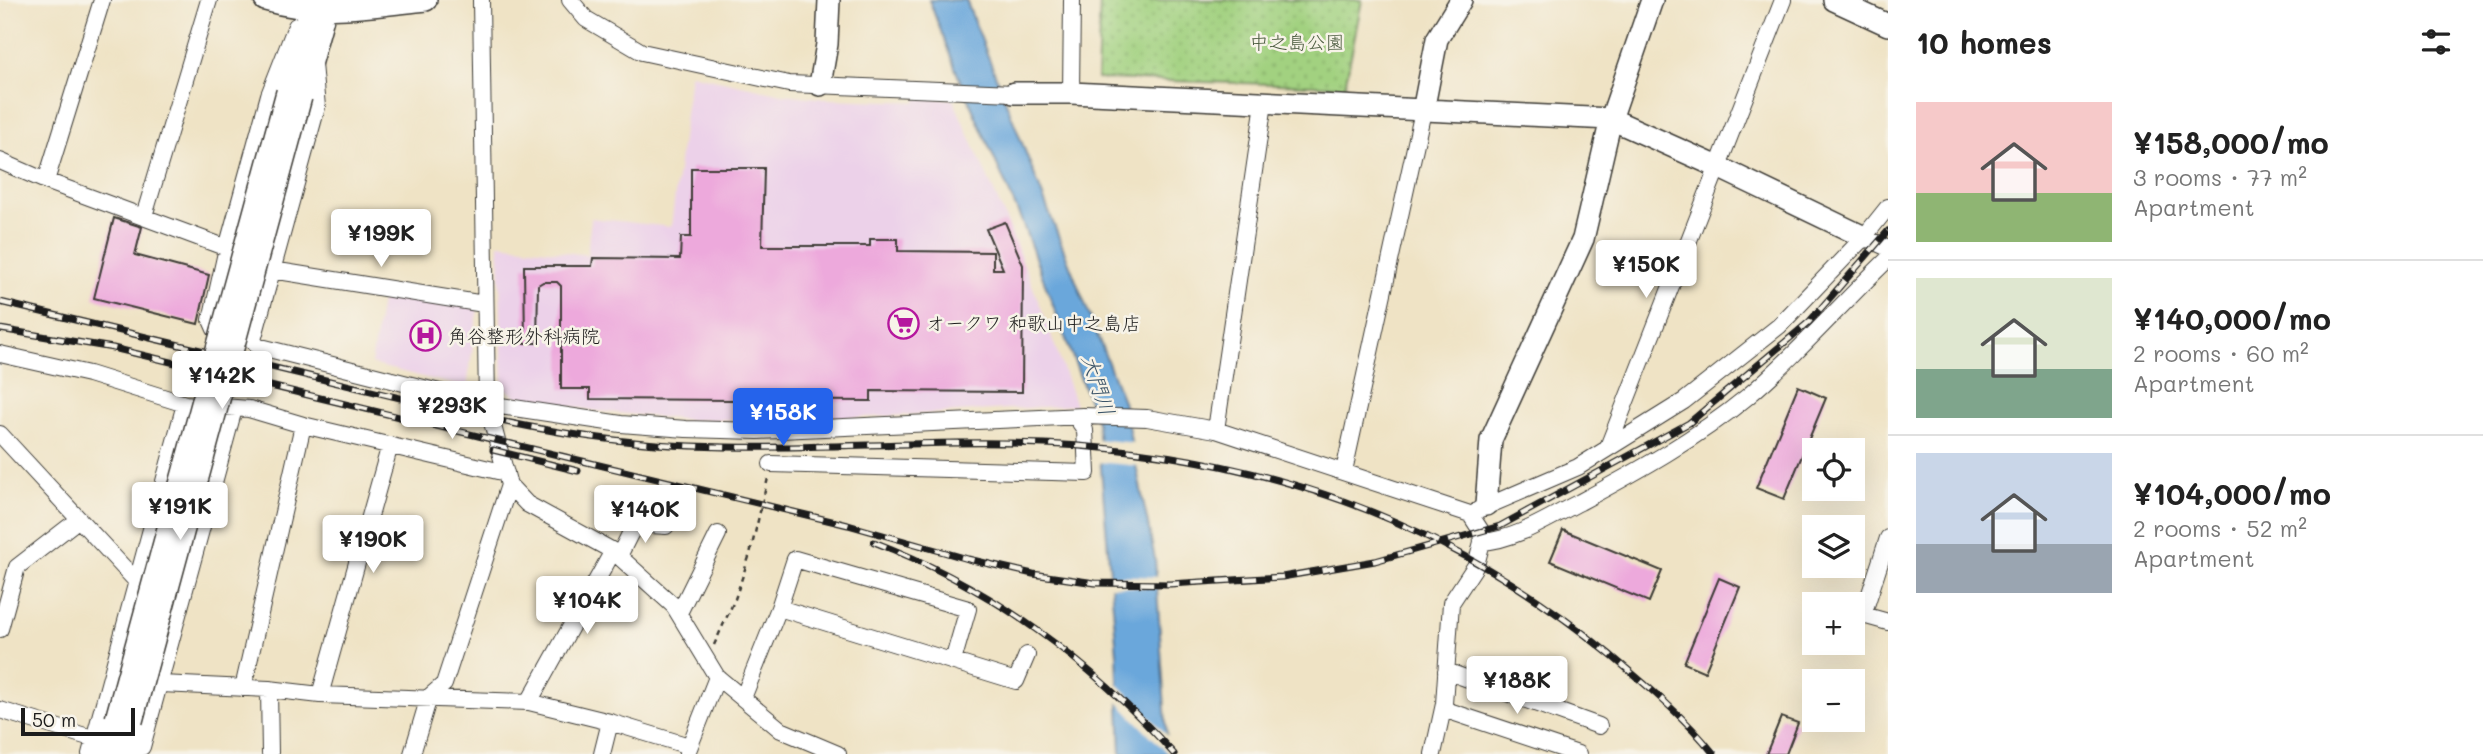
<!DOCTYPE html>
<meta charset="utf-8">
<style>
:root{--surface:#fff;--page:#f6f6f6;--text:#222;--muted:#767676;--line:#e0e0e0;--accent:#2563eb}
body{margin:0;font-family:Mali,"Klee One",sans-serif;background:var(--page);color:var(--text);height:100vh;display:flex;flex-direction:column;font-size:26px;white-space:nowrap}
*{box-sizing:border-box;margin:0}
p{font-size:23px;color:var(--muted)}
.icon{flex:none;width:38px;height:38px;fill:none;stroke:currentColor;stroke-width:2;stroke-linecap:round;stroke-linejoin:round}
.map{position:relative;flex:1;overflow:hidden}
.side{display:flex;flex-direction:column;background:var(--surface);width:595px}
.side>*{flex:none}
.buttons{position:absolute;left:1802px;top:438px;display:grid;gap:14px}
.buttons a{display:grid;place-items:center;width:63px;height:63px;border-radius:0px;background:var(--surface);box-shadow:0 7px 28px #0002;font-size:35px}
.scale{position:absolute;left:21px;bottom:18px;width:114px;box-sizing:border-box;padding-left:7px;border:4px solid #1c1c1c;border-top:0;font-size:19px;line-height:24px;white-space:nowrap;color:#1c1c1c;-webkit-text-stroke:5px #f7f3e8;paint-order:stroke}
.price{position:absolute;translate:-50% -60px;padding:0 16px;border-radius:7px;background:#fff;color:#222;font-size:23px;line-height:46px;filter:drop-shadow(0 2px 4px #0008)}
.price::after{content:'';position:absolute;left:50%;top:42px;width:21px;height:16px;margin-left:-10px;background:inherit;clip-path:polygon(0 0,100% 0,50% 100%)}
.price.active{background:var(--accent);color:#fff}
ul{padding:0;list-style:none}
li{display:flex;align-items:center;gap:21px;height:175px;padding:0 28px}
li+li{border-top:2px solid var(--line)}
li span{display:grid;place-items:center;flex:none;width:196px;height:140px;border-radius:0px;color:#555}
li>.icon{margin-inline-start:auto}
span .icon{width:84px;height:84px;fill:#fffc;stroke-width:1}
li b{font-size:30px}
h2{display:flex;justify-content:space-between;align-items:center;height:84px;padding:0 28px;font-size:30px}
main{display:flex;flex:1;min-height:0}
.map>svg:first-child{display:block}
.built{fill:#ecd1e9}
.park{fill:url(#park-dots);stroke:#5f764e;stroke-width:2}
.water{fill:#6aa7db;stroke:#43627c;stroke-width:2}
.pier{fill:#efe3c5}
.building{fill:#eda9dc}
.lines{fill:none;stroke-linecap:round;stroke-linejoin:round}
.minor-casing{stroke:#3c3a35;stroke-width:18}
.tertiary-casing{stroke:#3c3a35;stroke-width:24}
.path{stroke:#3c3a35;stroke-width:2.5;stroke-dasharray:5 5;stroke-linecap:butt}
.minor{stroke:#fff;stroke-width:16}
.tertiary{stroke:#fff;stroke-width:21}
.rail-casing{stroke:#1c1c1c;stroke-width:7}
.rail{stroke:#f7f3e8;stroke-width:4.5;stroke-dasharray:13;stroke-linecap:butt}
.tertiary-bridge-casing{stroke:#3c3a35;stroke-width:24;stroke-linecap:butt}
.tertiary-bridge{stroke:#fff;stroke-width:21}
.labels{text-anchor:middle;stroke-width:5;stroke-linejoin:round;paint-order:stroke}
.park-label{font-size:19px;fill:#4b5b3f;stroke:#f7f3e8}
.poi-label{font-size:19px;fill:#1c1c1c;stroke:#f7f3e8;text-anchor:start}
.water-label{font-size:21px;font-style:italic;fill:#3b5468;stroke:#f7f3e8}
</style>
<main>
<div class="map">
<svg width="1888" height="754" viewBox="0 0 1888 754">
<defs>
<pattern id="park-dots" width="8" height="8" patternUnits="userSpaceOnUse" patternTransform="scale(1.75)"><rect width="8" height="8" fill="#a2d180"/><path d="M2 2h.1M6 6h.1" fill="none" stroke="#8bb36e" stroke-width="1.8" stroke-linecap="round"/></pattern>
</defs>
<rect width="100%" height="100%" fill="#f7f3e8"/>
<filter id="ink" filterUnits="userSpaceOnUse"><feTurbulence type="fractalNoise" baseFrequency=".0143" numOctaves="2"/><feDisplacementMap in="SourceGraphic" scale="14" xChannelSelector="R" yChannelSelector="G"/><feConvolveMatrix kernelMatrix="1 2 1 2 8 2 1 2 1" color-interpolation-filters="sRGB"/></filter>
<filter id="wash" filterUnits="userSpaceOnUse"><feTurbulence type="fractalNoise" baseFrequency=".00686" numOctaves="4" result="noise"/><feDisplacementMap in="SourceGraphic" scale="28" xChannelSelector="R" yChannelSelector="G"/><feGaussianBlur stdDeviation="1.57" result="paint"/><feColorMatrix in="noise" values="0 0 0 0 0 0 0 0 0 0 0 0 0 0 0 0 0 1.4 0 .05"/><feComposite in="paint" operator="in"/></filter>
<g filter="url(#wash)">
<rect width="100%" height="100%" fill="#efe3c5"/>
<path class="built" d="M690,74L782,94L828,99L916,102L917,98L953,99L1006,219L1044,315L1076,405L873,417L690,420L596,411L517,397L503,387L499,244L587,255L591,218L671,227Z
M383,288L478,308L467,388L371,364Z"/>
<path class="park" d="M1100,0H1362L1345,86L1097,79Z"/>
<path class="water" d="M929,0H966L1123,401L1155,559L1168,754H1121L1117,654L1097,422L1020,217L959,78Z"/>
<path class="pier" d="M1095,439L1135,443L1140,466L1097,462Z
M1106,575L1160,577L1161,588L1107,586Z
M1116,682L1171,739L1172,754H1168L1115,699Z"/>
<g id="blocks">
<path class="building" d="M691,168H764L762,246H870V239H898V251L993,252V269H1003L986,229L1005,222L1023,265L1022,392L871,391V401L590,399V389H561V286L557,282H543L538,285L537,343H525L524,266H592L593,258L680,259L681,237H691Z
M114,218L142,227L135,255L209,275L198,324L94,298Z
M1798,386L1826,398L1784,499L1756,488Z
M1563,530L1662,571L1649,602L1550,561Z
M1719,578L1740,587L1705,672L1684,663Z
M1781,717L1798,723L1786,754H1766Z"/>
</g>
</g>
<g filter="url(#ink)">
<use href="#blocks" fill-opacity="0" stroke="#3c3a35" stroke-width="2"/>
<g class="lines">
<defs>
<path id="minor" d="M481,0L487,404L509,485L527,504L613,551L674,606L717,677L781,730L838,754
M570,0L586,19L642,52L789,84L1014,93
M306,22L296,26L269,95L227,248L211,320L215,329L253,340L257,346L487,404L621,424L686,429L758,431L1083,416L1147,418L1216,430L1470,514L1481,531L1482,542L1476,565L1451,603L1444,704L1433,754
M1071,93L1072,0
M0,161L46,181L227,248L272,270L484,304
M46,181L102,0
M144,216L209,0
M1864,237L1888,248
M253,340L317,107L313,64
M0,354L89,374L185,404L249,409L303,425L506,473
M1216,430L1264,103
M0,434L138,583
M1608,447L1783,0
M771,464L1087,473L1085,430L1076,417
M1344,471L1423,111
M1478,510L1578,467L1684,401L1779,326L1864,237L1888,207
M1888,538L1863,615L1888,622
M1482,542C1516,540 1550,517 1580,502C1638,471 1696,439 1747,397C1797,355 1841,304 1888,259
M619,556L635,524L666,526
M779,608L795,559L968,609L953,661
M679,613L718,534
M0,629L17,567L79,519
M1446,671L1599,726
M161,684L269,689L320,695L529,702L610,722L689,746
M243,688L303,425
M269,689L270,754
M320,695L390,445
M743,698L779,608L1016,681L1027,655
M529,702L613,551
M1443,709L1578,754
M0,710L134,751L142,747L234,409
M687,753L717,677
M90,754L185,404
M412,754L429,697L444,684L509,485
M602,754L610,722"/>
<path id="tertiary" d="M265,0C318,16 371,6 426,0
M1834,0L1888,25
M820,85L827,44L829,0
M287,92L314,0
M1014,93H1071L1611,119L1718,167L1864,237
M301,97L328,0
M1423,111L1437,39L1461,0
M1486,505L1491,440L1583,239L1611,119L1652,0
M105,754L116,719
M124,754L132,721"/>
</defs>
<use href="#minor" class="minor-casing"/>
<use href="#tertiary" class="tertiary-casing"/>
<path class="path" d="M714,645L735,599L750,554L768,478"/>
<use href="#minor" class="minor"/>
<use href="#tertiary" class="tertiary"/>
<defs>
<path id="rail" d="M0,302C113,329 225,356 338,383C430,405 521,429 615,440C758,457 902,438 1045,444C1258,454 1442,517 1608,653C1645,684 1684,716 1714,754
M0,329L113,348L848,525L968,559L1033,574L1095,583L1170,584L1282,577L1375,561L1500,526L1689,423L1809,322L1888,231
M493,450L578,471
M874,542C990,586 1092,662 1174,754"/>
</defs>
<use href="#rail" class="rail-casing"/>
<use href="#rail" class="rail"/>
<defs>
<path id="tertiary-bridge" d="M116,719L287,92
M132,721L301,97"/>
</defs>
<use href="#tertiary-bridge" class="tertiary-bridge-casing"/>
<use href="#tertiary-bridge" class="tertiary-bridge"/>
</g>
</g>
<defs>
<symbol id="supermarket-ring" viewBox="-11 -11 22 22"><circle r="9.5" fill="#f7f3e8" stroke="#b5179e" stroke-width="1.5"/><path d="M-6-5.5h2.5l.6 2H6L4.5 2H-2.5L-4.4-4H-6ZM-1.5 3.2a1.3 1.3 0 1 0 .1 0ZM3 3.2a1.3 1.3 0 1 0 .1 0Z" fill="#b5179e"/></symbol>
<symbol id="hospital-ring" viewBox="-11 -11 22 22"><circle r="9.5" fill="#f7f3e8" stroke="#b5179e" stroke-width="1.5"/><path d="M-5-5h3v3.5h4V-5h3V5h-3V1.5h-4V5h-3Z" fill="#b5179e"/></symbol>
</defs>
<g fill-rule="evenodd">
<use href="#supermarket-ring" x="886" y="306" width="35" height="35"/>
<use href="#hospital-ring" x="408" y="318" width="35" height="35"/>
</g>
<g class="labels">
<g class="park-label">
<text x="1297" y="49">中之島公園</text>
</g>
<g class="poi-label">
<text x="926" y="330">オークワ 和歌山中之島店</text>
<text x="448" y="343">角谷整形外科病院</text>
</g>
<g class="water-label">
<text transform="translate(1098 385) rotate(72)" y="7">大門川</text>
</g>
</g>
</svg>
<div class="buttons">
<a><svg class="icon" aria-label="locate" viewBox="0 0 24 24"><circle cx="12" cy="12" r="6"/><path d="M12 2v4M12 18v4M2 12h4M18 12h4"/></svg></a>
<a><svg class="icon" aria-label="layers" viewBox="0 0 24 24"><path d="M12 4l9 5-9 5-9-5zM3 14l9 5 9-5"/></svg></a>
<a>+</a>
<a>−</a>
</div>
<div class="scale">50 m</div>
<b class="price" style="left:381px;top:269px">¥199K</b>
<b class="price" style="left:1646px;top:300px">¥150K</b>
<b class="price" style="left:222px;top:411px">¥142K</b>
<b class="price" style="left:452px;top:441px">¥293K</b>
<b class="price active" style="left:783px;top:448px">¥158K</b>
<b class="price" style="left:180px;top:542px">¥191K</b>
<b class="price" style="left:645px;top:545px">¥140K</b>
<b class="price" style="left:373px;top:575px">¥190K</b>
<b class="price" style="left:587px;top:636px">¥104K</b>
<b class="price" style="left:1517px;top:716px">¥188K</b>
</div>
<section class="side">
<h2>10 homes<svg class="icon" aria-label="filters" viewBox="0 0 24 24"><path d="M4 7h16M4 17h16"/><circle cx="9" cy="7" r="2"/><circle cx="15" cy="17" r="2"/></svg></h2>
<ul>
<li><span style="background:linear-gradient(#f6c9c9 65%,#8fb573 0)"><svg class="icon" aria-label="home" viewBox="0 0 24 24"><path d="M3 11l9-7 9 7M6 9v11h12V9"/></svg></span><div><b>¥158,000/mo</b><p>3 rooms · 77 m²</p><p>Apartment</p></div></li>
<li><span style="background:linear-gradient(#dfe7d0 65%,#7fa58c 0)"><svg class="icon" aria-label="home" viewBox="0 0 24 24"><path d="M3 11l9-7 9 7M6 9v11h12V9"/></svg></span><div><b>¥140,000/mo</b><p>2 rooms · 60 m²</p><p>Apartment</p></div></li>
<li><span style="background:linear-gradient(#c9d6e8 65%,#9aa5b1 0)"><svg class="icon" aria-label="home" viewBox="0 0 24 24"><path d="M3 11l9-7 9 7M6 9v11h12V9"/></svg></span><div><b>¥104,000/mo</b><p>2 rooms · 52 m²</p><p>Apartment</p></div></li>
</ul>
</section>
</main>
